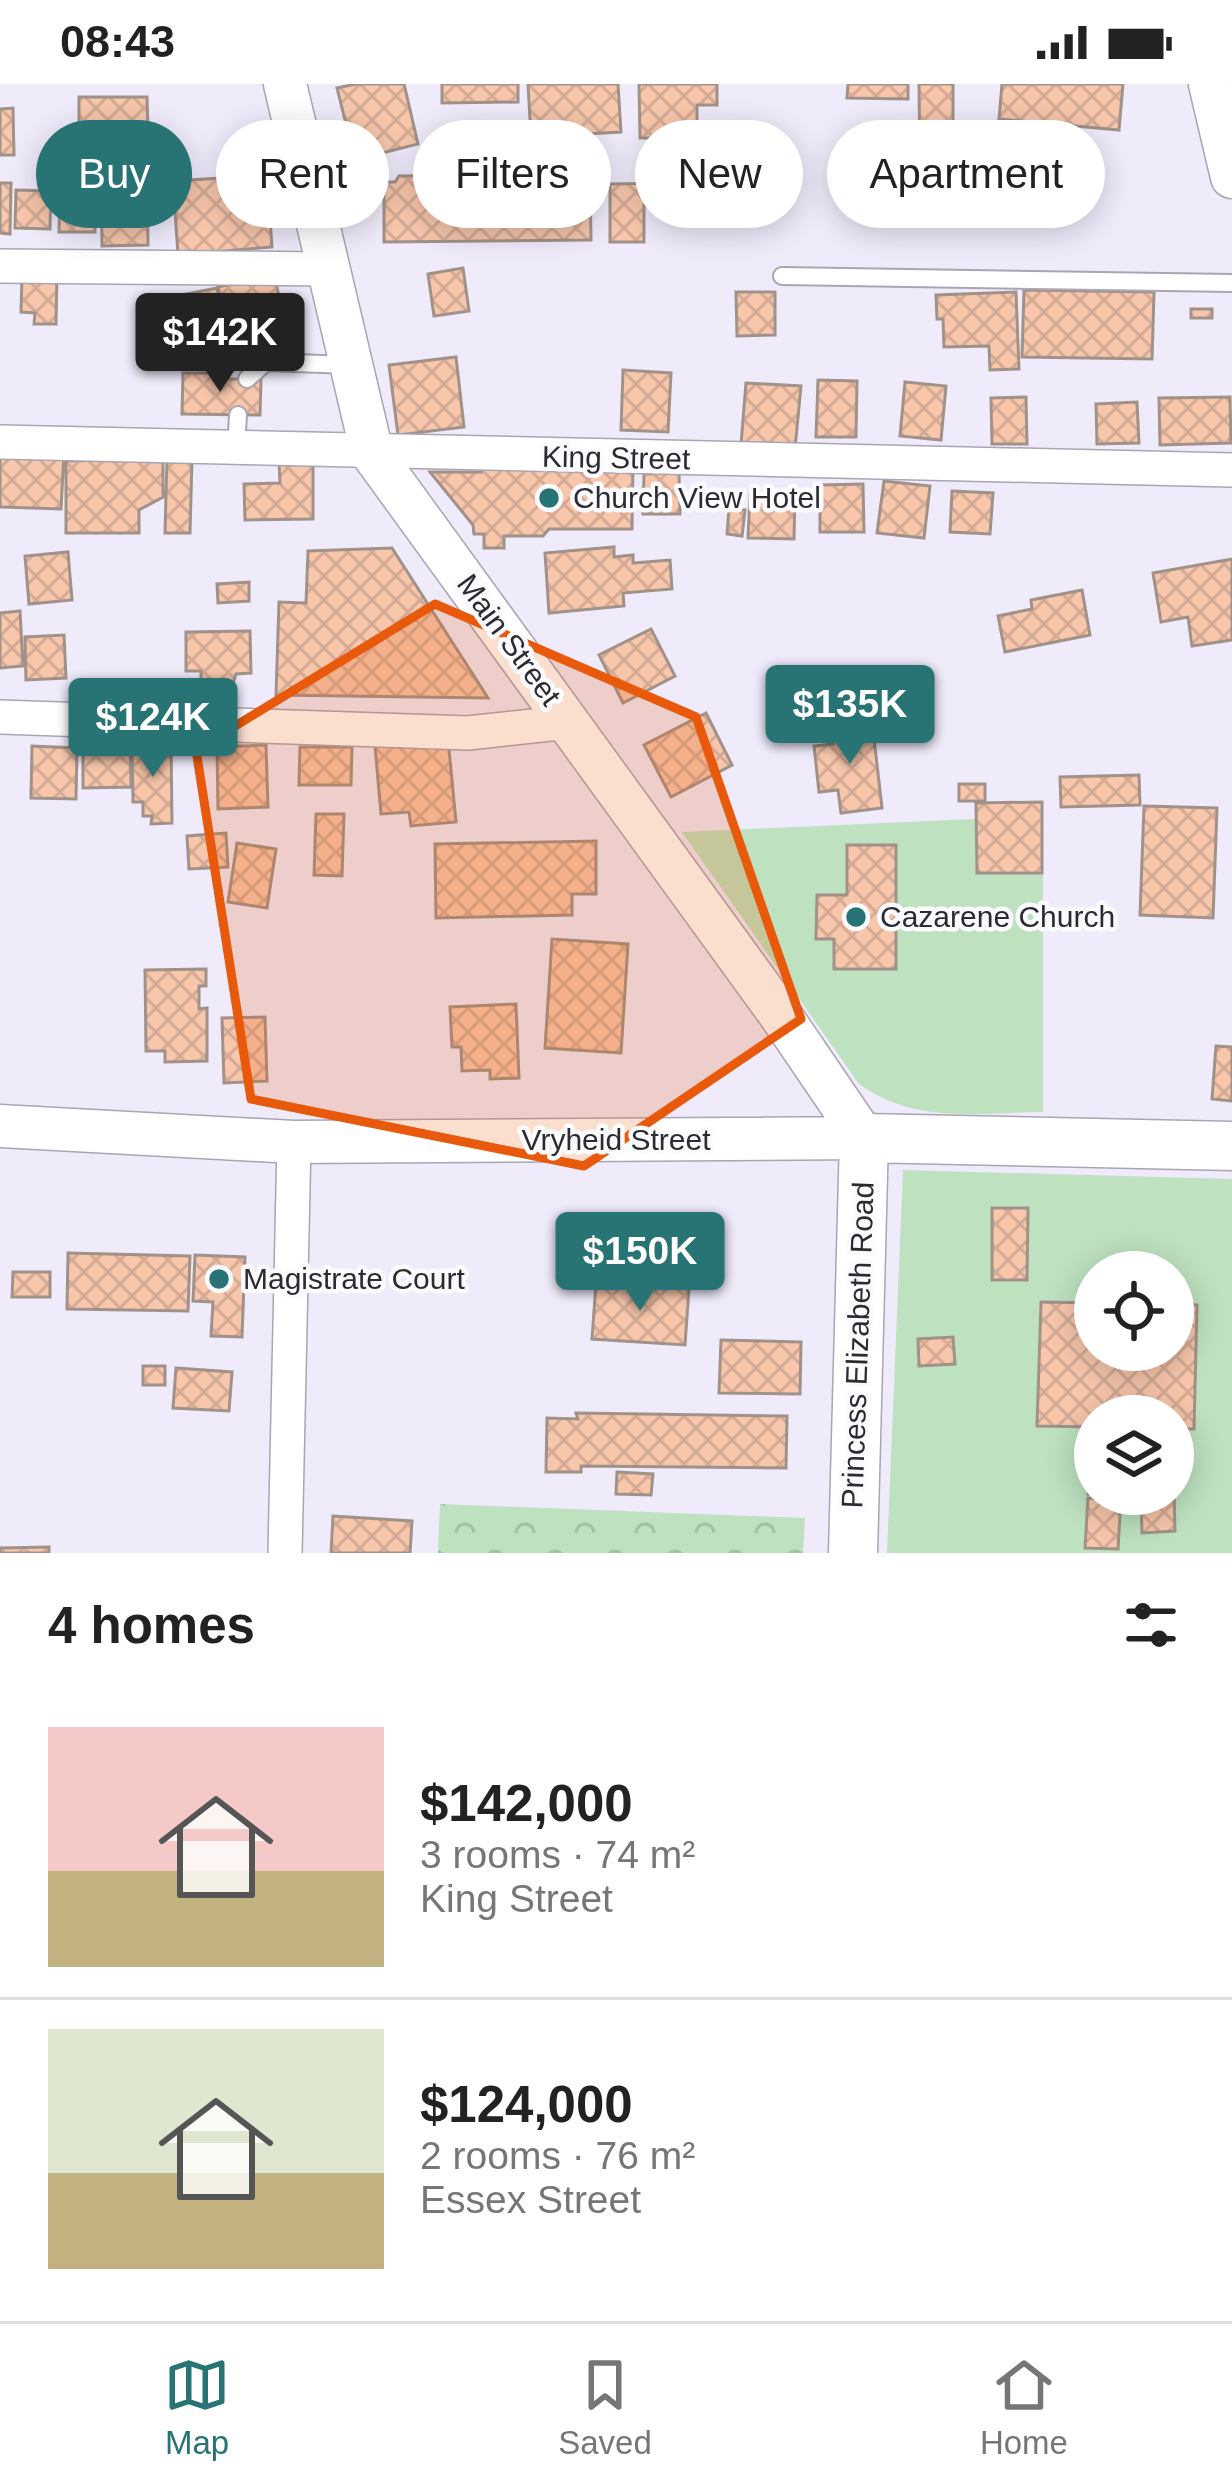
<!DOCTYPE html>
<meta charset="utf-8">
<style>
:root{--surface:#fff;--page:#f6f6f6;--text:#222;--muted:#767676;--line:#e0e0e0;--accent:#287374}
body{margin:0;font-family:Helvetica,sans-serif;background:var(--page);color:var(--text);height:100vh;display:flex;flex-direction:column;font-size:45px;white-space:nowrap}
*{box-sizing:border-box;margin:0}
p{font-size:39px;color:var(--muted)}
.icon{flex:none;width:66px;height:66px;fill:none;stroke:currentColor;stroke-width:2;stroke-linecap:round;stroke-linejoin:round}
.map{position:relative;height:1469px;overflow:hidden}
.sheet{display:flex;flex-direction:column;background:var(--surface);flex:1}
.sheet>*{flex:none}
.guide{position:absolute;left:36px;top:36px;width:1161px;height:108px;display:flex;gap:24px}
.fabs{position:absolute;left:1074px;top:1167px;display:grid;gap:24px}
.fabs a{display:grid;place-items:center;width:120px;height:120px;border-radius:50%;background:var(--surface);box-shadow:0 6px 30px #0003;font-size:60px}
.price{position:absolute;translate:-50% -102px;padding:0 27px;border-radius:12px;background:var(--accent);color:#fff;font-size:39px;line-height:78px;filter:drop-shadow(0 3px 6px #0008)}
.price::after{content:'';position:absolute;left:50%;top:72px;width:36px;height:27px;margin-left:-18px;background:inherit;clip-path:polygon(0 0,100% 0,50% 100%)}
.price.selected{background:#222;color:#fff}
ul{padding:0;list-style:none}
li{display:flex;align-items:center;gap:36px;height:300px;padding:0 48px}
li+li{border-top:3px solid var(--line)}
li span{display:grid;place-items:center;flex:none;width:336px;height:240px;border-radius:0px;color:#555}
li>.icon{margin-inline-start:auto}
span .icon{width:144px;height:144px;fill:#fffc;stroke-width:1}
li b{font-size:51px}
h2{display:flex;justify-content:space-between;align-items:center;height:144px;padding:0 48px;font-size:51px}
.pill{padding:0 42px;border-radius:54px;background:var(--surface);box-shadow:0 6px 30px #0003;font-size:42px;line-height:108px}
.pill.selected{background:var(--accent);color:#fff}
.status{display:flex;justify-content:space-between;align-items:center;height:84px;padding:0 60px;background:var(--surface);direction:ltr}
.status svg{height:33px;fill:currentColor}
.menu{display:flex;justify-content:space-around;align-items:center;height:168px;border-top:3px solid var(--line);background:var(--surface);font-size:33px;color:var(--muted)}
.menu a{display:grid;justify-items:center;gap:6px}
.menu .selected{color:var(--accent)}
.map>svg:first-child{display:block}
.green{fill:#bee1c0;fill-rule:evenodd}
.park{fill:url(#park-crowns)}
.building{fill:url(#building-cross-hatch);stroke:#a19289;stroke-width:3}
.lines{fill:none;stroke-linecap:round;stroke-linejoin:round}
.service-casing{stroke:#a9a5b4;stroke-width:20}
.minor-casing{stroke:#a9a5b4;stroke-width:36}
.tertiary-casing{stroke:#a9a5b4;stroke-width:45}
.secondary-casing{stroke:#a9a5b4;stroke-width:51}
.service{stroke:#fff;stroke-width:16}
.minor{stroke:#fff;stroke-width:33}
.tertiary{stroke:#fff;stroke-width:42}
.secondary{stroke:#fff;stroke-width:48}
.marked{fill:#e8590c;fill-opacity:0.2;stroke:#e8590c;stroke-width:9;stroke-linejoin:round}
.poi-dot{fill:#287374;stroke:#fbfafd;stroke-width:4.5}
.labels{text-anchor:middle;stroke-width:9;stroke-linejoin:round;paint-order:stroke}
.street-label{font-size:30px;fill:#2c2b31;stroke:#fbfafd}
.poi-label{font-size:30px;fill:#2c2b31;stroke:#fbfafd;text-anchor:start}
</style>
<div class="status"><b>08:43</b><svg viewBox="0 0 49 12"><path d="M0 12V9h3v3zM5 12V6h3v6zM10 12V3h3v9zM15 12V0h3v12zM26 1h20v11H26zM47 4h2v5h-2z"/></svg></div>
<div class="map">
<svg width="1232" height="1469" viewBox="0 0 1232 1469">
<defs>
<pattern id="park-crowns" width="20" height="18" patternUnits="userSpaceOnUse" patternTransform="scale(3)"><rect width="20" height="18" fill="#bee1c0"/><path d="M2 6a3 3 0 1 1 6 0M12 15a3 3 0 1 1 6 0" fill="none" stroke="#a3c1a5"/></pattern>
<pattern id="building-cross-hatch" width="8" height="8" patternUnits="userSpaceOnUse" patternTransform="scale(3)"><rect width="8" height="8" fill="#f7c6ab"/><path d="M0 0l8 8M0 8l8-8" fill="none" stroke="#d4aa94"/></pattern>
</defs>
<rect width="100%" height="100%" fill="#efebfb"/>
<path class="green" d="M1043,732V1028C978,1029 914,1040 859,1000L682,748Z
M903,1086L1232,1095V1469H887ZM1095,1188H1173V1220L1194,1344L1173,1345V1410H1095V1343L1037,1341L1041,1218L1095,1219Z"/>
<path class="park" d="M440,1420L805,1434L803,1469H438Z"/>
<path class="building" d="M356,0H404L418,60L355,76L337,4Z
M442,0H518V18L442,19Z
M528,0H618L621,48L531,53Z
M639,0H717V21H697V54H640Z
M848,0H908V15L847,14Z
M919,0H953V63H970L971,85H920Z
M1002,0H1123L1119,46L999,35Z
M79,13H147L148,47L131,46V74H79Z
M13,24L14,71H0V25Z
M266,77L272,163L178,171L173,97L221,94L219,80Z
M147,86L148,161L102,162L101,87Z
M590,89L591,156L384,158V98H395L399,92Z
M0,99H11L10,150L0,149Z
M82,99H96L95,148H59L60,112L82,113Z
M677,99V120L644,121V158H610V100Z
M16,106L51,107L50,145L15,144Z
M463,184L469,227L434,232L428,190Z
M22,190L57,191L56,240H34L35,229L21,228Z
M274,190L287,249L259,261L258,252L242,256L236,229L224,232L218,203Z
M217,204L223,233L235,231L241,256L146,273L141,244L150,243L146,218Z
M1024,206L1154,208L1152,275L1022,273Z
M736,208H775V251L737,252Z
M1016,208L1019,285L990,286L989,262L944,263L943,235H937L936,211Z
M1191,225H1212V234H1191Z
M456,273L464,343L398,351L389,281Z
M623,286L671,289L668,348L621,346Z
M183,289H213V295H261L260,331L182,330Z
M818,296L857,297L856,353H816Z
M905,298L946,302L941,356L900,352Z
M746,299L801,302L795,365L741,361Z
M1026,313L1027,360H992L991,314Z
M1230,313L1231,359L1160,361L1159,314Z
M1137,318L1139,359L1097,360L1096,320Z
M0,368L64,369L61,425L0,423Z
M163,375V413L139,426V449H66V377Z
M167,375H192L190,449H165Z
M279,377H313V435L245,436L244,400L280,399Z
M481,380L633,381L632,445H549L543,452H504V464H484V450H474L473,441L430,388H481Z
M679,389L680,430H643L644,390Z
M884,397L930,402L924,454L877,449Z
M863,400L864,448H820V401Z
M952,407L993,409L990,450L950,448Z
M750,409L795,410L794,455L748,454Z
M729,425L745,426L742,452L727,450Z
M614,463V473L633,471V479L670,476L672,505L623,509L624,522L549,529L545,469Z
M392,464L488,614L276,611L279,518L306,519L308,467Z
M68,468L72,516L29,520L25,472Z
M1232,475V556L1192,562L1188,533L1161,538L1153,489Z
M249,498V517L218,519L217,500Z
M1082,506L1090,551L1005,568L998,532L1032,525L1031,516Z
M20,527L23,582L0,584V529Z
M651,545L675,592L623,619L599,571Z
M250,547L251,589L236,590L232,603L201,604V587H186V548Z
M64,551L66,594L26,596L25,553Z
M706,629L732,681L671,713L644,661Z
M872,637L882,724L841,729L838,706L819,708L814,662L833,660L831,642Z
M448,655L456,738L411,742L409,728L381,730L375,662Z
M83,657H130L131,703L83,704Z
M171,658L172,739L151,740L152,732H143V718H133L132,659Z
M266,661L268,723L218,725L217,663Z
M32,662L77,664L76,715L31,714Z
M300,663H352L351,701H299Z
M1139,691L1140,721L1061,723L1060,693Z
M959,700H985V717H959Z
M1042,718V789H977L976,719Z
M1144,722L1217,724L1213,834L1140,831Z
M316,730H344L342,792L314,791Z
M226,749L228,783L189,785L187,752Z
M596,757V810H572V831L436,834L435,760Z
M237,759L276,765L267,824L228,818Z
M847,761H896V885H834V855H816L817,811H847Z
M552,855L628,860L621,969L545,964Z
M206,885V902H199V925L207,924V977L165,978V967H146L145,886Z
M516,920L519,994L490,995V986L462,987L461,963H452L450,923Z
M265,933L267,997L224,999L222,934Z
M1216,962L1232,963V1017L1212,1015Z
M992,1124H1028L1027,1196H992Z
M68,1169L190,1172L188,1227L67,1225Z
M195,1171L245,1173L242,1253L211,1252L213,1218L193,1217Z
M13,1188H50V1213H12Z
M596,1199L689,1205L685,1261L592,1255Z
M1041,1218L1095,1219V1266H1173V1220L1197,1221L1194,1345H1173V1332H1095V1343L1037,1342Z
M953,1253L955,1280L919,1282L918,1255Z
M721,1256L801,1258L800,1310L719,1309Z
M143,1282H165V1301H143Z
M176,1284L232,1288L229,1327L173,1324Z
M576,1329L787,1332L786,1384L581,1382V1388H546L547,1334L578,1335Z
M1090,1356H1095V1410L1117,1412L1088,1410Z
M617,1388L653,1390L651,1411L616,1410Z
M1174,1408L1175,1447L1142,1449L1141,1410Z
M1088,1414L1121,1416L1118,1465L1085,1464Z
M333,1432L412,1437L410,1469H331Z
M49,1463V1469H0V1464Z"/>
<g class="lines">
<defs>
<path id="service" d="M782,192L1232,199
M247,295L266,278L350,281
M236,365L238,331"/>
<path id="minor" d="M0,182L329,185
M0,358L1232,386
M0,633L468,649L569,638
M285,1469L294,1058"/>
<path id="tertiary" d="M285,0L372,369L779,929L864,1054
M1210,0L1232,93
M0,1042L294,1058L864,1054"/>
<path id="secondary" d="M853,1469L864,1054L1232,1062"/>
</defs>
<use href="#service" class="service-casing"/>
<use href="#minor" class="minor-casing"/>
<use href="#tertiary" class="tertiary-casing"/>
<use href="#secondary" class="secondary-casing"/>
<use href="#service" class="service"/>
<use href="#minor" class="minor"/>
<use href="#tertiary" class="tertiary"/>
<use href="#secondary" class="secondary"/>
</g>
<path class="marked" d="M435,520L696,633L801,935L584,1082L251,1015L196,666Z"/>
<g class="poi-dot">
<circle cx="549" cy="414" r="12"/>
<circle cx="856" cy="833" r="12"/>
<circle cx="219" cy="1195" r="12"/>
</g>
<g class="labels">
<g class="street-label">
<text transform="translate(616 374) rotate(1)" y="10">King Street</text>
<text transform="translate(509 556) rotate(54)" y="10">Main Street</text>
<text x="616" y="1066">Vryheid Street</text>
<text transform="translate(858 1261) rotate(-88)" y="10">Princess Elizabeth Road</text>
</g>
<g class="poi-label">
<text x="573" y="424">Church View Hotel</text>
<text x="880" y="843">Cazarene Church</text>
<text x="243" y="1205">Magistrate Court</text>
</g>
</g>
</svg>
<div class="fabs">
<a><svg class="icon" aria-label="locate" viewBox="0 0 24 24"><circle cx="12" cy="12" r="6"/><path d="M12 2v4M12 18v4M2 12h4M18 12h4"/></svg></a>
<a><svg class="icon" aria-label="layers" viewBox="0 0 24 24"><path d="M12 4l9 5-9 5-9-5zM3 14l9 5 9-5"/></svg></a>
</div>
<b class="price selected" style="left:220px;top:311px">$142K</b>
<b class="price" style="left:850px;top:683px">$135K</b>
<b class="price" style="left:153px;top:696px">$124K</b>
<b class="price" style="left:640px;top:1230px">$150K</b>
<div class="guide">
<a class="pill selected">Buy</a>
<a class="pill">Rent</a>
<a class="pill">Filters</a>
<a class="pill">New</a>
<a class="pill">Apartment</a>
</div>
</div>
<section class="sheet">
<h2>4 homes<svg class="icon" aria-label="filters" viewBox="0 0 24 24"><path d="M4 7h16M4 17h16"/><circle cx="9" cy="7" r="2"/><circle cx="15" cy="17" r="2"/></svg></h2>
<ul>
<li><span style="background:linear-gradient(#f6c9c9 60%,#c2b280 0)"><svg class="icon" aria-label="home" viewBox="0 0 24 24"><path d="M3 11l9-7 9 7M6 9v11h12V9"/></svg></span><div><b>$142,000</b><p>3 rooms · 74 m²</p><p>King Street</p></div></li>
<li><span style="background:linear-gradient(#dfe7d0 60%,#c2b280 0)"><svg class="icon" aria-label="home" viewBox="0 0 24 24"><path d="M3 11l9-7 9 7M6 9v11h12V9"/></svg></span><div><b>$124,000</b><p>2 rooms · 76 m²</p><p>Essex Street</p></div></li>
</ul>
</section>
<nav class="menu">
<a class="selected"><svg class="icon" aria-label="map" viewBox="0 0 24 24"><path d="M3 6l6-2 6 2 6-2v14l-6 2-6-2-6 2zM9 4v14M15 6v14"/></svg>Map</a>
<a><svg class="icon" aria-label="saved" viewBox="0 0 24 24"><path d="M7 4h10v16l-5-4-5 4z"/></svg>Saved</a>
<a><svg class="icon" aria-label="home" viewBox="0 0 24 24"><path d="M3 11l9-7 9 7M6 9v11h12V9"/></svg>Home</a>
</nav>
